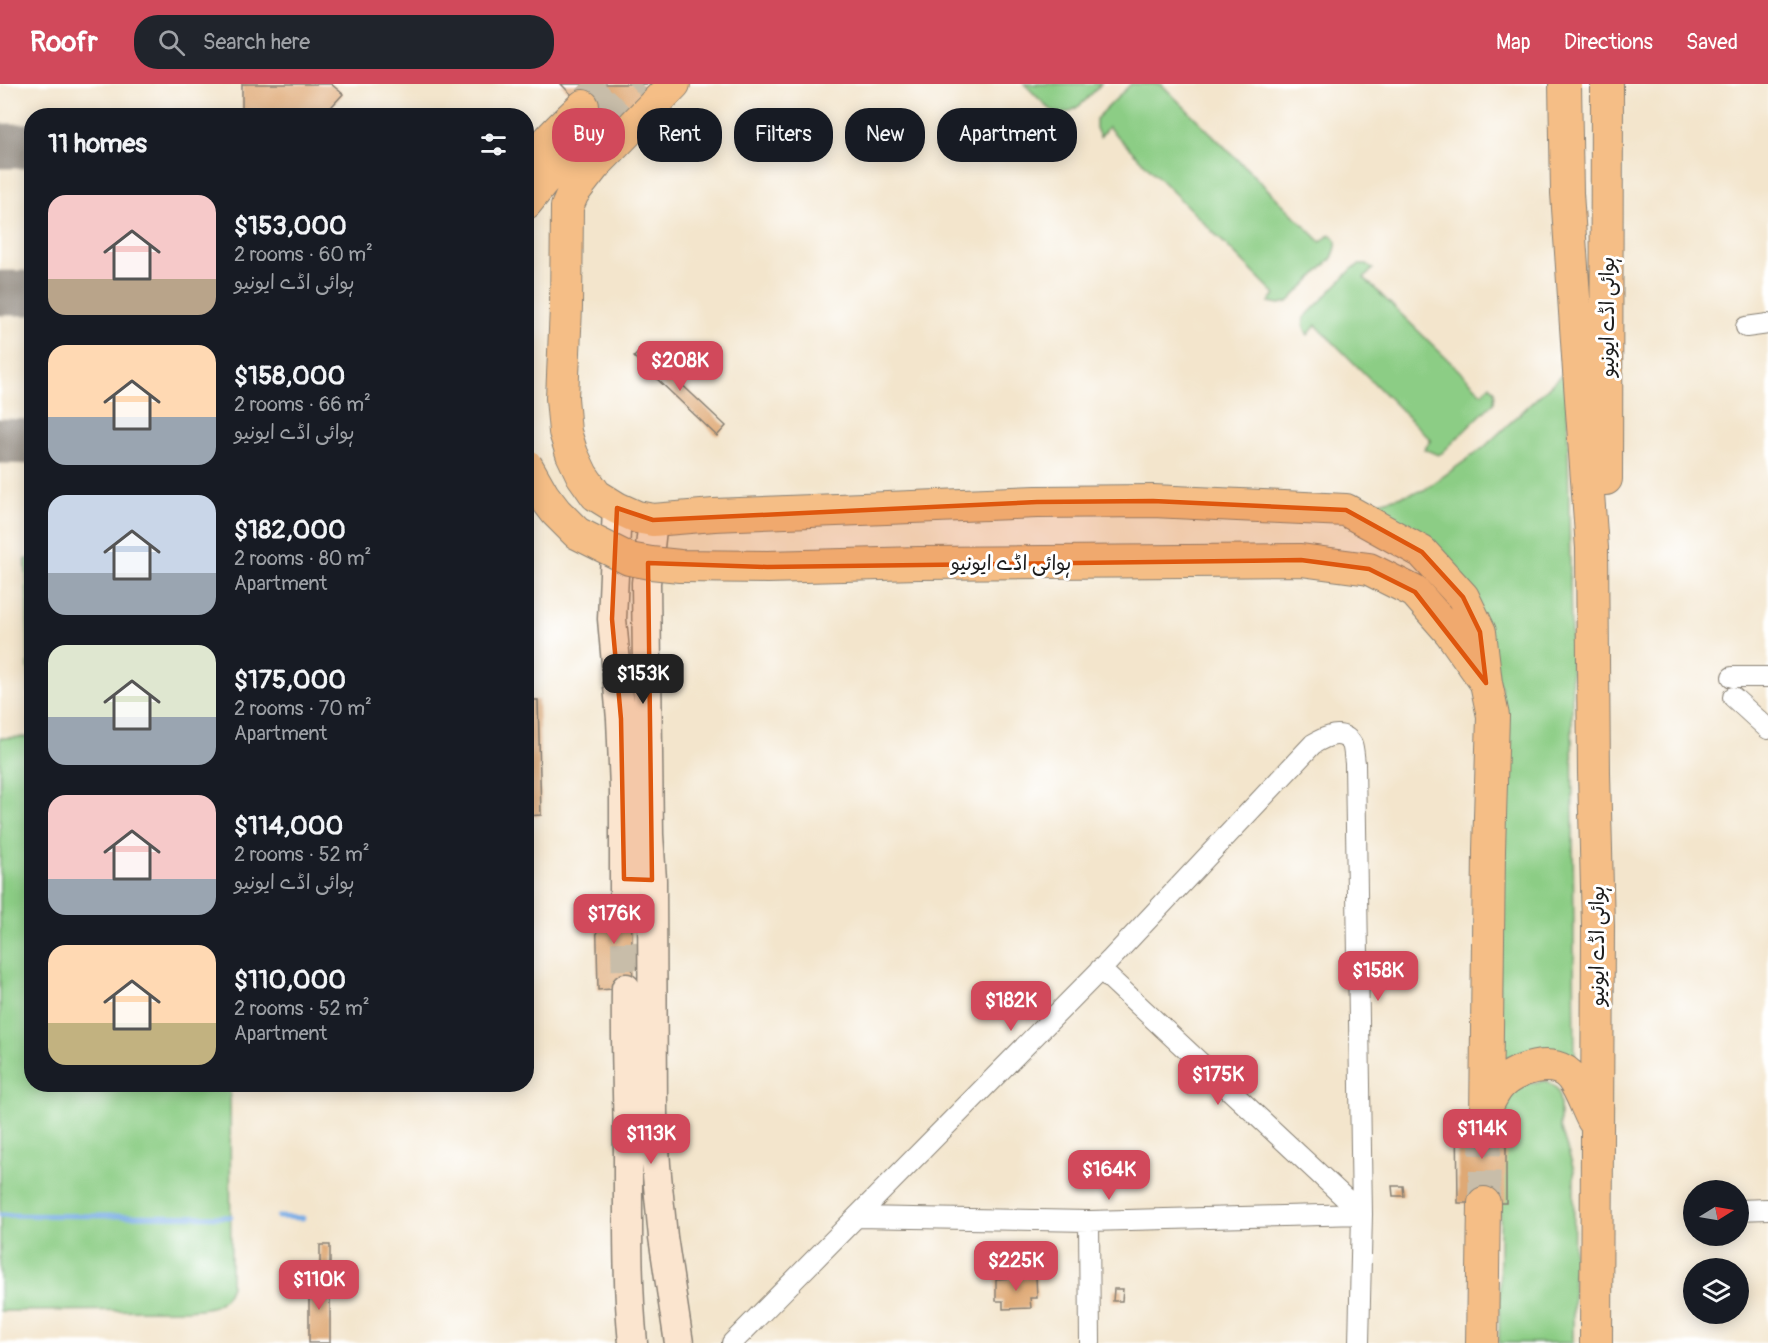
<!DOCTYPE html>
<meta charset="utf-8">
<style>
:root{--surface:#171b24;--page:#20242c;--text:#f1f3f6;--muted:#9ea1a6;--accent:#d1495b}
body{margin:0;font-family:Pangolin,"Playpen Sans Arabic",sans-serif;background:var(--page);color:var(--text);height:100vh;display:flex;flex-direction:column;font-size:22px;white-space:nowrap}
*{box-sizing:border-box;margin:0}
p{font-size:20px;color:var(--muted)}
.icon{flex:none;width:33px;height:33px;fill:none;stroke:currentColor;stroke-width:2;stroke-linecap:round;stroke-linejoin:round}
.map{position:relative;flex:1;overflow:hidden}
.side{position:absolute;left:24px;top:24px;width:510px;height:984px;display:flex;flex-direction:column;background:var(--surface);border-radius:24px;box-shadow:0 3px 15px #0003}
.side>*{flex:none}
.hud{position:absolute;left:552px;top:24px;width:570px;height:54px;display:flex;gap:12px}
.needle{width:39px;rotate:79deg}
.buttons{position:absolute;left:1683px;top:1096px;display:grid;gap:12px}
.buttons a{display:grid;place-items:center;width:66px;height:66px;border-radius:50%;background:var(--surface);box-shadow:0 3px 15px #0003;font-size:30px}
.price{position:absolute;translate:-50% -51px;padding:0 14px;border-radius:12px;background:var(--accent);color:#fff;font-size:20px;line-height:39px;filter:drop-shadow(0 2px 3px #0008)}
.price::after{content:'';position:absolute;left:50%;top:36px;width:18px;height:14px;margin-left:-9px;background:inherit;clip-path:polygon(0 0,100% 0,50% 100%)}
.price.active{background:#222;color:#fff}
ul{padding:0;list-style:none}
li{display:flex;align-items:center;gap:18px;height:150px;padding:0 24px}
li span{display:grid;place-items:center;flex:none;width:168px;height:120px;border-radius:18px;color:#555}
li>.icon{margin-inline-start:auto}
span .icon{width:72px;height:72px;fill:#fffc;stroke-width:1}
li b{font-size:26px}
h2{display:flex;justify-content:space-between;align-items:center;height:72px;padding:0 24px;font-size:26px}
.chip{padding:0 21px;border-radius:24px;background:var(--surface);box-shadow:0 3px 15px #0003;font-size:21px;line-height:54px}
.chip.active{background:var(--accent);color:#fff}
header{display:flex;align-items:center;gap:36px;box-sizing:border-box;height:84px;padding:0 30px;background:var(--accent);color:#fff}
header strong{font-size:28px}
nav{display:flex;gap:33px;margin-inline-start:auto;font-size:21px}
.search{width:420px;height:54px;background:var(--page);display:flex;align-items:center;gap:15px;box-sizing:border-box;padding:0 21px;border-radius:24px;color:var(--muted);font-size:22px}
.map>svg:first-child{display:block}
.green{fill:#8ccd85;stroke:#547450;stroke-width:1.5}
.lines{fill:none;stroke-linecap:round;stroke-linejoin:round}
.stream{stroke:#78ace5;stroke-width:5}
.taxiway{stroke:#888074;stroke-width:45}
.building{fill:#dfa974}
.secondary-tunnel{stroke:#c8bda9;stroke-width:28;stroke-dasharray:28 14;stroke-linecap:butt}
.primary-tunnel{stroke:#c8bda9;stroke-width:32;stroke-dasharray:32 16;stroke-linecap:butt}
.street-casing{stroke:#888074;stroke-width:22}
.secondary-casing{stroke:#888074;stroke-width:31}
.primary-casing{stroke:#888074;stroke-width:34}
.street{stroke:#fff;stroke-width:20}
.secondary{stroke:#fbe5cf;stroke-width:28}
.primary{stroke:#f5be86;stroke-width:32}
.primary-bridge-casing{stroke:#888074;stroke-width:34;stroke-linecap:butt}
.primary-bridge{stroke:#f5be86;stroke-width:32}
.marked{fill:#de560d;fill-opacity:0.2;stroke:#de560d;stroke-width:4.5;stroke-linejoin:round}
.labels{text-anchor:middle;stroke-width:6;stroke-linejoin:round;paint-order:stroke}
.street-label{font-size:20px;fill:#1c1c1c;stroke:#fff}
</style>
<header>
<strong>Roofr</strong>
<div class="search"><svg class="icon" aria-label="search" viewBox="0 0 24 24"><circle cx="10" cy="10" r="6"/><path d="M15 15l6 6"/></svg>Search here</div>
<nav><a>Map</a><a>Directions</a><a>Saved</a></nav>
</header>
<div class="map">
<svg width="1768" height="1259" viewBox="0 0 1768 1259">
<rect width="100%" height="100%" fill="#fff"/>
<filter id="ink" filterUnits="userSpaceOnUse"><feTurbulence type="fractalNoise" baseFrequency=".0167" numOctaves="2"/><feDisplacementMap in="SourceGraphic" scale="12" xChannelSelector="R" yChannelSelector="G"/><feConvolveMatrix kernelMatrix="1 2 1 2 8 2 1 2 1" color-interpolation-filters="sRGB"/></filter>
<filter id="wash" filterUnits="userSpaceOnUse"><feTurbulence type="fractalNoise" baseFrequency=".008" numOctaves="4" result="noise"/><feDisplacementMap in="SourceGraphic" scale="24" xChannelSelector="R" yChannelSelector="G"/><feGaussianBlur stdDeviation="1.35" result="paint"/><feColorMatrix in="noise" values="0 0 0 0 0 0 0 0 0 0 0 0 0 0 0 0 0 1.4 0 .05"/><feComposite in="paint" operator="in"/></filter>
<g filter="url(#wash)">
<rect width="100%" height="100%" fill="#f3e5cc"/>
<path class="green" d="M1024,0H1101C1091,10 1070,38 1053,27C1043,20 1033,8 1024,0Z
M1131,0H1161L1321,158L1330,150C1340,156 1336,165 1332,174L1288,218L1279,220L1269,218L1275,210L1108,43L1100,53L1096,44V35Z
M1359,181H1367L1373,185L1364,194L1482,309L1490,301L1495,307L1494,318L1442,369L1438,371L1424,365L1431,356L1316,241L1308,251C1304,247 1303,240 1304,234L1353,184Z
M1567,286L1572,627L1575,977C1561,970 1546,960 1530,965C1514,970 1516,974 1498,973L1501,603L1406,445L1375,419L1424,406L1483,364Z
M26,475H32V1000L230,1001L231,1202C223,1225 209,1224 187,1226L0,1227V654L30,653Z
M1548,997L1558,1006L1560,1020V1043L1574,1086L1573,1259H1499L1501,1047C1508,1012 1508,998 1548,997Z"/>
<g class="lines">
<path class="stream" d="M0,1131L231,1133
M278,1133L303,1134"/>
<path class="taxiway" d="M0,62H32
M0,209H32
M0,357L32,358"/>
</g>
<g id="blocks">
<path class="building" d="M242,0H331L343,10L323,32H242Z
M561,0H669L615,55Z
M643,264L726,342L717,352L634,273Z
M526,616H538L541,731L526,732Z
M631,816L633,906L626,904L598,906L596,817Z
M1457,1034H1506V1119H1458Z
M1392,1102H1403L1404,1112H1393Z
M320,1161H330V1190H320Z
M1036,1193L1037,1214H1030L1031,1224L1003,1225V1217H996V1195Z
M309,1194L330,1195V1259H309Z
M1114,1205H1123L1122,1217H1113Z"/>
</g>
</g>
<g filter="url(#ink)">
<use href="#blocks" fill-opacity="0" stroke="#888074" stroke-width="1.5"/>
<g class="lines">
<path class="secondary-tunnel" d="M624,816L626,904"/>
<path class="primary-tunnel" d="M583,22L605,0
M601,40L641,0
M1484,1119L1486,1034"/>
<defs>
<path id="street" d="M1746,243L1768,240
M1732,593H1768
M1733,613L1768,645
M1100,885L1362,1130
M1738,1126L1768,1125
M857,1133L1089,1137L1362,1130
M1089,1137L1090,1259
M732,1259L1110,876L1313,660C1325,653 1342,644 1352,660C1354,665 1354,674 1355,679L1362,1130L1359,1259"/>
<path id="secondary" d="M617,424L612,535L621,635L624,704V816
M653,436L646,499L649,751L652,796L653,1030L656,1081L663,1153L679,1259
M626,904C625,963 628,1021 628,1079C628,1139 627,1199 633,1259"/>
<path id="primary" d="M674,0L594,82L573,109L567,123L566,223L562,314L565,348L572,370L582,391L596,411L617,424L637,433L653,436L714,431L1037,418L1153,417L1346,426L1422,468L1463,513L1480,548L1486,599L1493,632L1489,766L1486,1034
M1565,0L1567,109L1579,287L1592,464L1594,689L1598,842L1596,1259
M526,90C538,63 562,42 583,22
M526,119C548,90 573,64 601,40
M1606,395L1607,0
M1187,477L1301,476L1369,485L1415,508L1450,548L1484,596
M1486,1023C1490,1017 1493,1009 1498,1003C1513,985 1556,971 1572,994C1581,1006 1586,1023 1593,1036
M1482,1259L1484,1119"/>
</defs>
<use href="#street" class="street-casing"/>
<use href="#secondary" class="secondary-casing"/>
<use href="#primary" class="primary-casing"/>
<use href="#street" class="street"/>
<use href="#secondary" class="secondary"/>
<use href="#primary" class="primary"/>
<defs>
<path id="primary-bridge" d="M526,381L543,411L556,428L577,449L629,475L651,479L680,482L767,483L919,479L1187,477"/>
</defs>
<use href="#primary-bridge" class="primary-bridge-casing"/>
<use href="#primary-bridge" class="primary-bridge"/>
</g>
</g>
<path class="marked" d="M1153,417L1346,426L1422,468L1463,513L1480,548L1486,599L1415,508L1369,485L1301,476L767,483L648,479L652,796L624,795L621,635L612,535L617,424L653,436L1037,418Z"/>
<g class="labels">
<g class="street-label">
<text transform="translate(1607 233) rotate(-90)" y="7">ہوائی اڈے ایونیو</text>
<text x="1011" y="486">ہوائی اڈے ایونیو</text>
<text transform="translate(1597 862) rotate(-90)" y="7">ہوائی اڈے ایونیو</text>
</g>
</g>
</svg>
<div class="buttons">
<a><svg class="needle" viewBox="-14 -14 28 28"><path d="M0-13l5 13h-10z" fill="#e53935"/><path d="M0 13l5-13h-10z" fill="#9ea1a6"/></svg></a>
<a><svg class="icon" aria-label="layers" viewBox="0 0 24 24"><path d="M12 4l9 5-9 5-9-5zM3 14l9 5 9-5"/></svg></a>
</div>
<b class="price" style="left:680px;top:308px">$208K</b>
<b class="price active" style="left:643px;top:621px">$153K</b>
<b class="price" style="left:614px;top:861px">$176K</b>
<b class="price" style="left:1378px;top:918px">$158K</b>
<b class="price" style="left:1011px;top:948px">$182K</b>
<b class="price" style="left:1218px;top:1022px">$175K</b>
<b class="price" style="left:1482px;top:1076px">$114K</b>
<b class="price" style="left:651px;top:1081px">$113K</b>
<b class="price" style="left:1109px;top:1117px">$164K</b>
<b class="price" style="left:1016px;top:1208px">$225K</b>
<b class="price" style="left:319px;top:1227px">$110K</b>
<div class="hud">
<a class="chip active">Buy</a>
<a class="chip">Rent</a>
<a class="chip">Filters</a>
<a class="chip">New</a>
<a class="chip">Apartment</a>
</div>
<section class="side">
<h2>11 homes<svg class="icon" aria-label="filters" viewBox="0 0 24 24"><path d="M4 7h16M4 17h16"/><circle cx="9" cy="7" r="2"/><circle cx="15" cy="17" r="2"/></svg></h2>
<ul>
<li><span style="background:linear-gradient(#f6c9c9 70%,#b9a48a 0)"><svg class="icon" aria-label="home" viewBox="0 0 24 24"><path d="M3 11l9-7 9 7M6 9v11h12V9"/></svg></span><div><b>$153,000</b><p>2 rooms · 60 m²</p><p>ہوائی اڈے ایونیو</p></div></li>
<li><span style="background:linear-gradient(#ffd9b3 60%,#9aa5b1 0)"><svg class="icon" aria-label="home" viewBox="0 0 24 24"><path d="M3 11l9-7 9 7M6 9v11h12V9"/></svg></span><div><b>$158,000</b><p>2 rooms · 66 m²</p><p>ہوائی اڈے ایونیو</p></div></li>
<li><span style="background:linear-gradient(#c9d6e8 65%,#9aa5b1 0)"><svg class="icon" aria-label="home" viewBox="0 0 24 24"><path d="M3 11l9-7 9 7M6 9v11h12V9"/></svg></span><div><b>$182,000</b><p>2 rooms · 80 m²</p><p>Apartment</p></div></li>
<li><span style="background:linear-gradient(#dfe7d0 60%,#9aa5b1 0)"><svg class="icon" aria-label="home" viewBox="0 0 24 24"><path d="M3 11l9-7 9 7M6 9v11h12V9"/></svg></span><div><b>$175,000</b><p>2 rooms · 70 m²</p><p>Apartment</p></div></li>
<li><span style="background:linear-gradient(#f6c9c9 70%,#9aa5b1 0)"><svg class="icon" aria-label="home" viewBox="0 0 24 24"><path d="M3 11l9-7 9 7M6 9v11h12V9"/></svg></span><div><b>$114,000</b><p>2 rooms · 52 m²</p><p>ہوائی اڈے ایونیو</p></div></li>
<li><span style="background:linear-gradient(#ffd9b3 65%,#c2b280 0)"><svg class="icon" aria-label="home" viewBox="0 0 24 24"><path d="M3 11l9-7 9 7M6 9v11h12V9"/></svg></span><div><b>$110,000</b><p>2 rooms · 52 m²</p><p>Apartment</p></div></li>
</ul>
</section>
</div>
